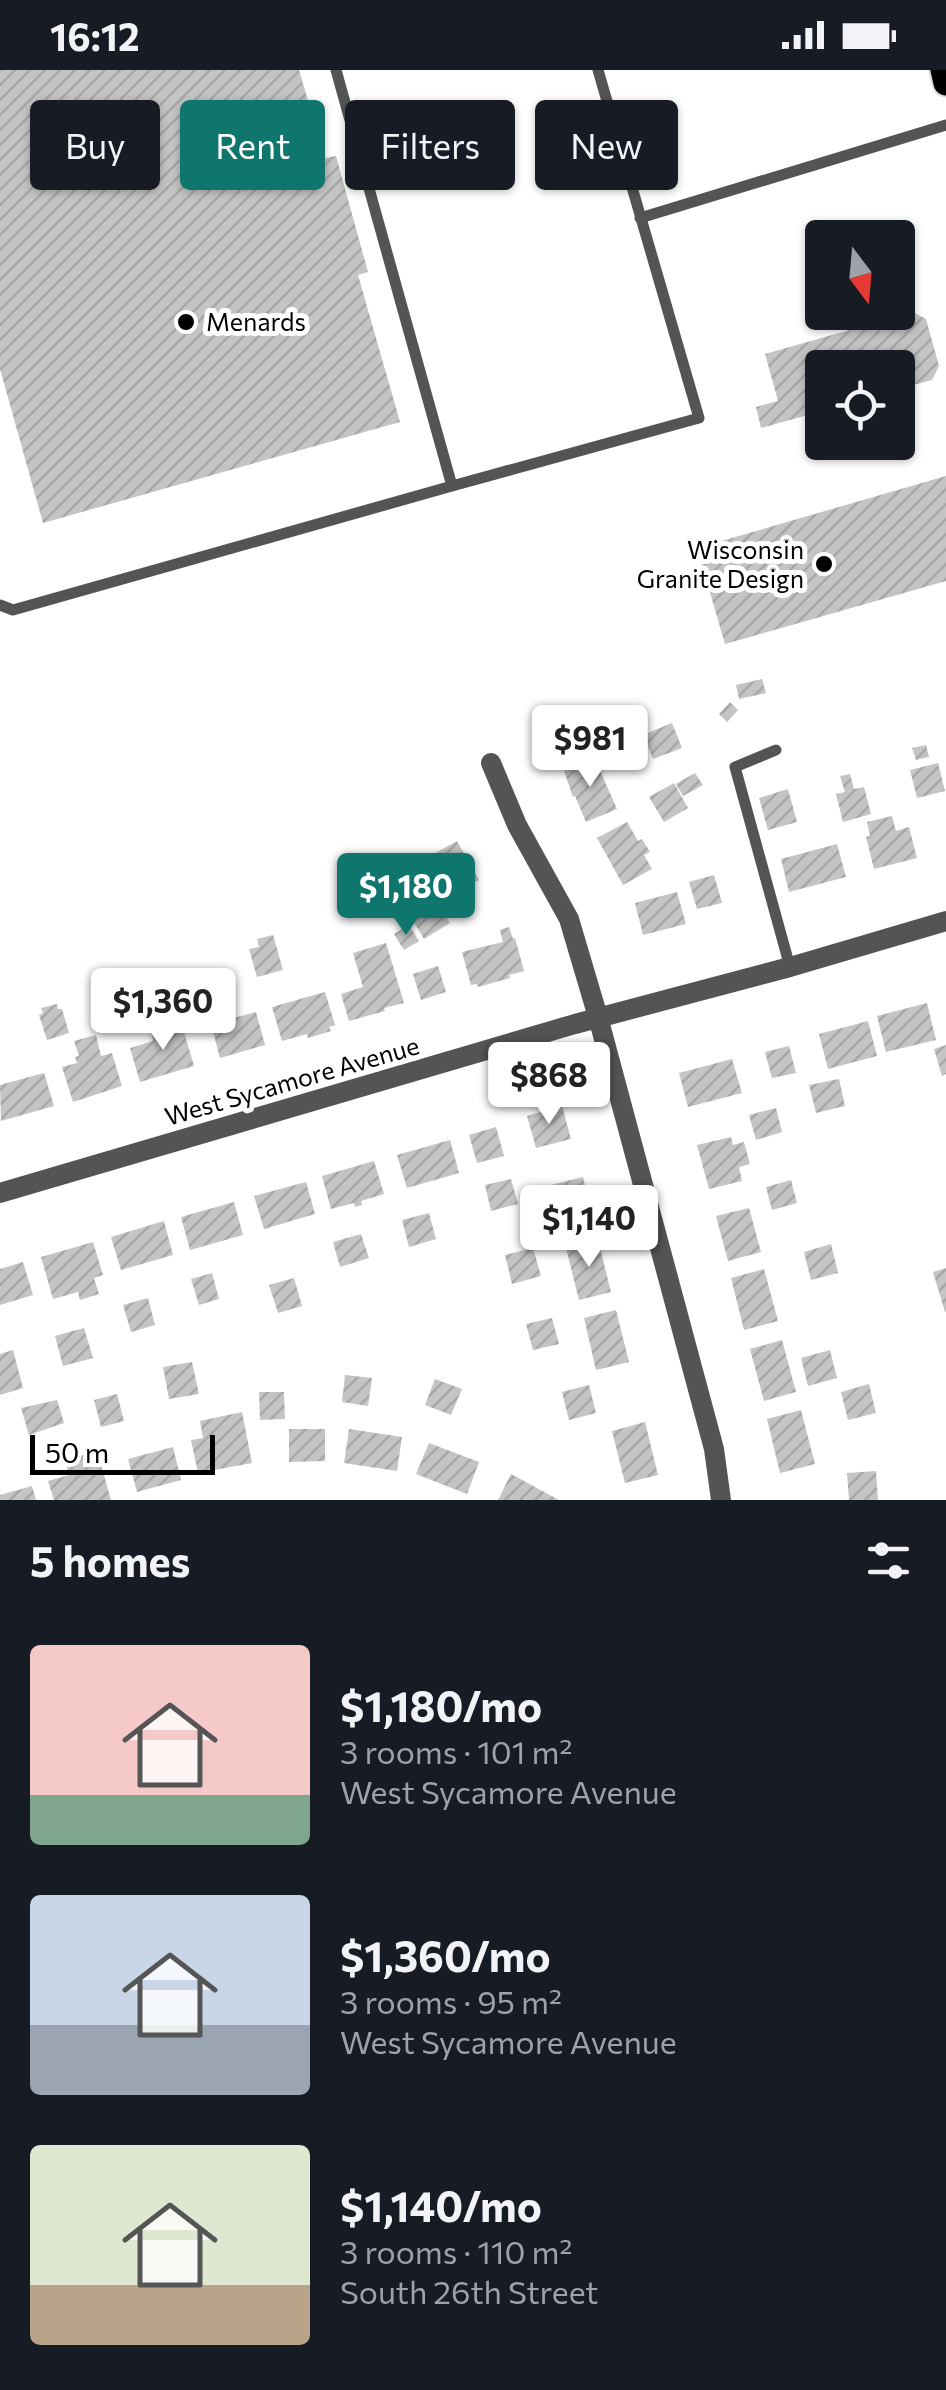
<!DOCTYPE html>
<meta charset="utf-8">
<style>
:root{--surface:#171b24;--page:#20242c;--text:#f1f3f6;--muted:#9ea1a6;--accent:#0f766e}
body{margin:0;font-family:Commissioner,sans-serif;background:var(--page);color:var(--text);height:100vh;display:flex;flex-direction:column;font-size:38px;white-space:nowrap}
*{box-sizing:border-box;margin:0}
p{font-size:32px;color:var(--muted)}
.icon{flex:none;width:55px;height:55px;fill:none;stroke:currentColor;stroke-width:2;stroke-linecap:round;stroke-linejoin:round}
.map{position:relative;height:1430px;overflow:hidden}
.drawer{display:flex;flex-direction:column;background:var(--surface);flex:1}
.drawer>*{flex:none}
.guide{position:absolute;left:30px;top:30px;width:888px;height:90px;display:flex;gap:20px}
.needle{width:65px;rotate:164deg}
.controls{position:absolute;left:805px;top:150px;display:grid;gap:20px}
.controls a{display:grid;place-items:center;width:110px;height:110px;border-radius:10px;background:var(--surface);box-shadow:0 2px 8px #0004;font-size:50px}
.scale{position:absolute;left:30px;bottom:25px;width:185px;box-sizing:border-box;padding-left:10px;border:5px solid #000;border-top:0;font-size:28px;line-height:35px;white-space:nowrap;color:#000;-webkit-text-stroke:8px #fff;paint-order:stroke}
.price{position:absolute;translate:-50% -85px;padding:0 22px;border-radius:10px;background:#fff;color:#222;font-size:32px;line-height:65px;filter:drop-shadow(0 2px 5px #0008)}
.price::after{content:'';position:absolute;left:50%;top:60px;width:30px;height:22px;margin-left:-15px;background:inherit;clip-path:polygon(0 0,100% 0,50% 100%)}
.price.active{background:var(--accent);color:#fff}
ul{padding:0;list-style:none}
li{display:flex;align-items:center;gap:30px;height:250px;padding:0 30px}
li span{display:grid;place-items:center;flex:none;width:280px;height:200px;border-radius:10px;color:#555}
li>.icon{margin-inline-start:auto}
span .icon{width:120px;height:120px;fill:#fffc;stroke-width:1}
li b{font-size:42px}
h2{display:flex;justify-content:space-between;align-items:center;height:120px;padding:0 30px;font-size:42px}
.pill{padding:0 35px;border-radius:10px;background:var(--surface);box-shadow:0 2px 8px #0004;font-size:35px;line-height:90px}
.pill.active{background:var(--accent);color:#fff}
.status{display:flex;justify-content:space-between;align-items:center;height:70px;padding:0 50px;background:var(--surface);direction:ltr}
.status svg{height:28px;fill:currentColor}
.map>svg:first-child{display:block}
.building{fill:url(#building-hatch)}
.lines{fill:none;stroke-linecap:round;stroke-linejoin:round}
.primary-casing{stroke:#dbdbdb;stroke-width:29}
.service{stroke:#545454;stroke-width:11}
.minor{stroke:#545454;stroke-width:20}
.primary{stroke:#000;stroke-width:25}
.poi-dot{fill:#000;stroke:#fff;stroke-width:4}
.labels{text-anchor:middle;stroke-width:10;stroke-linejoin:round;paint-order:stroke}
.poi-label{font-size:25px;fill:#000;stroke:#fff;text-anchor:start}
.street-label{font-size:25px;fill:#000;stroke:#fff}
</style>
<div class="status"><b>16:12</b><svg viewBox="0 0 49 12"><path d="M0 12V9h3v3zM5 12V6h3v6zM10 12V3h3v9zM15 12V0h3v12zM26 1h20v11H26zM47 4h2v5h-2z"/></svg></div>
<div class="map">
<svg width="946" height="1430" viewBox="0 0 946 1430">
<defs>
<pattern id="building-hatch" width="6" height="6" patternUnits="userSpaceOnUse" patternTransform="scale(2.5)"><rect width="6" height="6" fill="#c4c4c4"/><path d="M-1 1l2-2M0 6l6-6M5 7l2-2" fill="none" stroke="#a7a7a7"/></pattern>
</defs>
<rect width="100%" height="100%" fill="#fff"/>
<path class="building" d="M0,0H299L325,88L336,86L368,202L358,205L400,352L43,453L0,299Z
M913,242L926,249L939,296L932,310L898,319V298H822V341L761,358L756,337L778,331L765,284Z
M946,406V511L725,574L697,478Z
M762,609L766,623L739,629L736,615Z
M730,632L738,640L727,652L719,644Z
M672,653L682,678L653,689L643,665Z
M926,675L929,687L916,690L912,678Z
M594,687L617,739L586,752L575,726L573,727L564,701Z
M938,693L945,721L917,728L910,700Z
M695,703L703,715L683,726L676,714Z
M850,704L854,719L864,717L871,744L843,752L836,724L845,722L840,706Z
M674,713L688,738L664,752L649,727Z
M788,719L797,752L768,760L759,728Z
M892,746L896,761L909,757L917,788L874,799L866,767L870,766L867,752Z
M627,752L638,771L642,769L650,782L644,785L652,799L623,815L597,768Z
M457,771L479,810L451,825L430,786Z
M837,774L846,807L789,822L781,789Z
M714,805L722,833L697,839L689,812Z
M677,822L686,854L643,865L635,833Z
M435,828L450,853L424,869L409,844Z
M373,832L376,844L362,848L359,836Z
M409,855L419,871L404,880L394,864Z
M509,857L513,869L515,868L524,901L509,905L510,908L478,917L477,914L471,915L462,882L503,872L500,860Z
M273,865L283,900L257,907L249,879L259,877L257,869Z
M386,873L404,933L384,938L385,941L349,951L341,924L363,917L353,883Z
M438,896L446,922L421,930L413,904Z
M133,903L142,934L115,942L106,911Z
M206,904L215,929L192,936L184,912Z
M325,922L335,955L329,957L331,961L308,968L307,964L282,971L272,937Z
M927,933L936,970L886,982L877,946Z
M57,934L58,939H62L69,963L47,970L39,945L43,943L41,938Z
M256,942L265,975L220,988L211,954Z
M177,949L182,963L184,962L194,996L140,1012L130,978L153,971L152,966L160,964L157,955Z
M868,951L877,986L828,999L819,964Z
M96,965L101,986L112,983L122,1016L73,1032L62,997L77,993L75,987L79,986L74,971Z
M946,975V1004L942,1006L934,979Z
M789,976L796,1003L772,1008L765,982Z
M732,989L742,1023L688,1037L679,1003Z
M44,1003L54,1036L1,1051L0,1015Z
M839,1009L845,1036L816,1043L809,1015Z
M562,1036L571,1069L536,1078L527,1046Z
M776,1038L782,1062L756,1070L749,1045Z
M496,1057L504,1086L477,1093L469,1065Z
M731,1067L733,1075L744,1072L750,1094L739,1097L742,1111L709,1119L697,1075Z
M450,1070L459,1103L407,1118L397,1085Z
M374,1091L384,1124L361,1131L362,1135L355,1137L354,1133L331,1139L322,1106Z
M583,1107L594,1151L560,1160L556,1147L539,1152L531,1120Z
M511,1109L518,1134L491,1141L485,1115Z
M791,1110L797,1133L772,1140L766,1117Z
M306,1112L315,1144L264,1159L254,1126Z
M234,1132L243,1165L190,1180L181,1147Z
M749,1138L761,1182L728,1191L716,1146Z
M429,1143L436,1169L409,1177L402,1150Z
M164,1151L173,1185L121,1200L111,1167Z
M361,1164L369,1188L340,1197L333,1172Z
M598,1170L611,1222L579,1230L566,1178Z
M93,1172L103,1205L94,1208L99,1224L80,1230L78,1222L53,1229L41,1187Z
M831,1174L838,1203L811,1210L804,1182Z
M533,1178L541,1206L512,1214L505,1185Z
M23,1192L33,1225L0,1235V1199Z
M946,1198V1242H945L933,1202Z
M764,1199L778,1251L744,1260L731,1208Z
M212,1203L219,1229L199,1235L191,1209Z
M294,1208L302,1236L278,1243L269,1215Z
M148,1228L155,1255L131,1262L123,1235Z
M616,1240L629,1292L596,1300L584,1248Z
M552,1248L559,1274L533,1280L526,1254Z
M84,1258L93,1288L63,1296L55,1266Z
M782,1270L796,1322L764,1331L750,1279Z
M13,1280L23,1318L0,1325V1284Z
M830,1280L837,1308L808,1316L801,1288Z
M192,1292L199,1324L169,1329L163,1297Z
M345,1305L372,1308L368,1336L342,1332Z
M435,1309L462,1319L451,1345L425,1335Z
M869,1314L876,1343L848,1350L841,1322Z
M589,1315L596,1343L569,1350L562,1322Z
M259,1322H284L285,1349L260,1350Z
M117,1324L124,1351L101,1357L94,1330Z
M57,1330L64,1353L29,1365L21,1338Z
M801,1340L815,1394L780,1403L767,1349Z
M242,1342L252,1393L198,1403L191,1370L203,1368L200,1351Z
M645,1352L658,1405L625,1413L612,1361Z
M289,1359H325V1391L289,1392Z
M349,1359L402,1367L397,1401L344,1393Z
M429,1373L479,1392L467,1424L416,1404Z
M173,1377L181,1410L137,1422L128,1389Z
M97,1381L111,1430H54L48,1411L69,1405L65,1390Z
M876,1401L878,1430H849L847,1403Z
M511,1404L559,1430H498Z
M32,1416L36,1430H0V1425Z"/>
<g class="lines">
<defs>
<path id="primary" d="M943,0L946,13"/>
</defs>
<use href="#primary" class="primary-casing"/>
<path class="service" d="M336,0L452,416L699,348L598,0
M640,148L946,55
M0,535L13,540L452,416
M776,680L735,697L790,897"/>
<path class="minor" d="M491,693L517,755L569,849L598,947L714,1379L721,1430
M0,1123L575,954L790,897L946,851"/>
<use href="#primary" class="primary"/>
</g>
<g class="poi-dot">
<circle cx="186" cy="252" r="10"/>
<circle cx="824" cy="494" r="10"/>
</g>
<g class="labels">
<g class="poi-label">
<text x="206" y="261">Menards</text>
<text x="804" y="489" text-anchor="end">Wisconsin<tspan x="804" dy="29">Granite Design</tspan></text>
</g>
<g class="street-label">
<text transform="translate(292 1011) rotate(-16)" y="9">West Sycamore Avenue</text>
</g>
</g>
</svg>
<div class="controls">
<a><svg class="needle" viewBox="-14 -14 28 28"><path d="M0-13l5 13h-10z" fill="#e53935"/><path d="M0 13l5-13h-10z" fill="#9ea1a6"/></svg></a>
<a><svg class="icon" aria-label="locate" viewBox="0 0 24 24"><circle cx="12" cy="12" r="6"/><path d="M12 2v4M12 18v4M2 12h4M18 12h4"/></svg></a>
</div>
<div class="scale">50 m</div>
<b class="price" style="left:590px;top:720px">$981</b>
<b class="price active" style="left:406px;top:868px">$1,180</b>
<b class="price" style="left:163px;top:983px">$1,360</b>
<b class="price" style="left:549px;top:1057px">$868</b>
<b class="price" style="left:589px;top:1200px">$1,140</b>
<div class="guide">
<a class="pill">Buy</a>
<a class="pill active">Rent</a>
<a class="pill">Filters</a>
<a class="pill">New</a>
</div>
</div>
<section class="drawer">
<h2>5 homes<svg class="icon" aria-label="filters" viewBox="0 0 24 24"><path d="M4 7h16M4 17h16"/><circle cx="9" cy="7" r="2"/><circle cx="15" cy="17" r="2"/></svg></h2>
<ul>
<li><span style="background:linear-gradient(#f6c9c9 75%,#7fa58c 0)"><svg class="icon" aria-label="home" viewBox="0 0 24 24"><path d="M3 11l9-7 9 7M6 9v11h12V9"/></svg></span><div><b>$1,180/mo</b><p>3 rooms · 101 m²</p><p>West Sycamore Avenue</p></div></li>
<li><span style="background:linear-gradient(#c9d6e8 65%,#9aa5b1 0)"><svg class="icon" aria-label="home" viewBox="0 0 24 24"><path d="M3 11l9-7 9 7M6 9v11h12V9"/></svg></span><div><b>$1,360/mo</b><p>3 rooms · 95 m²</p><p>West Sycamore Avenue</p></div></li>
<li><span style="background:linear-gradient(#dfe7d0 70%,#b9a48a 0)"><svg class="icon" aria-label="home" viewBox="0 0 24 24"><path d="M3 11l9-7 9 7M6 9v11h12V9"/></svg></span><div><b>$1,140/mo</b><p>3 rooms · 110 m²</p><p>South 26th Street</p></div></li>
</ul>
</section>
